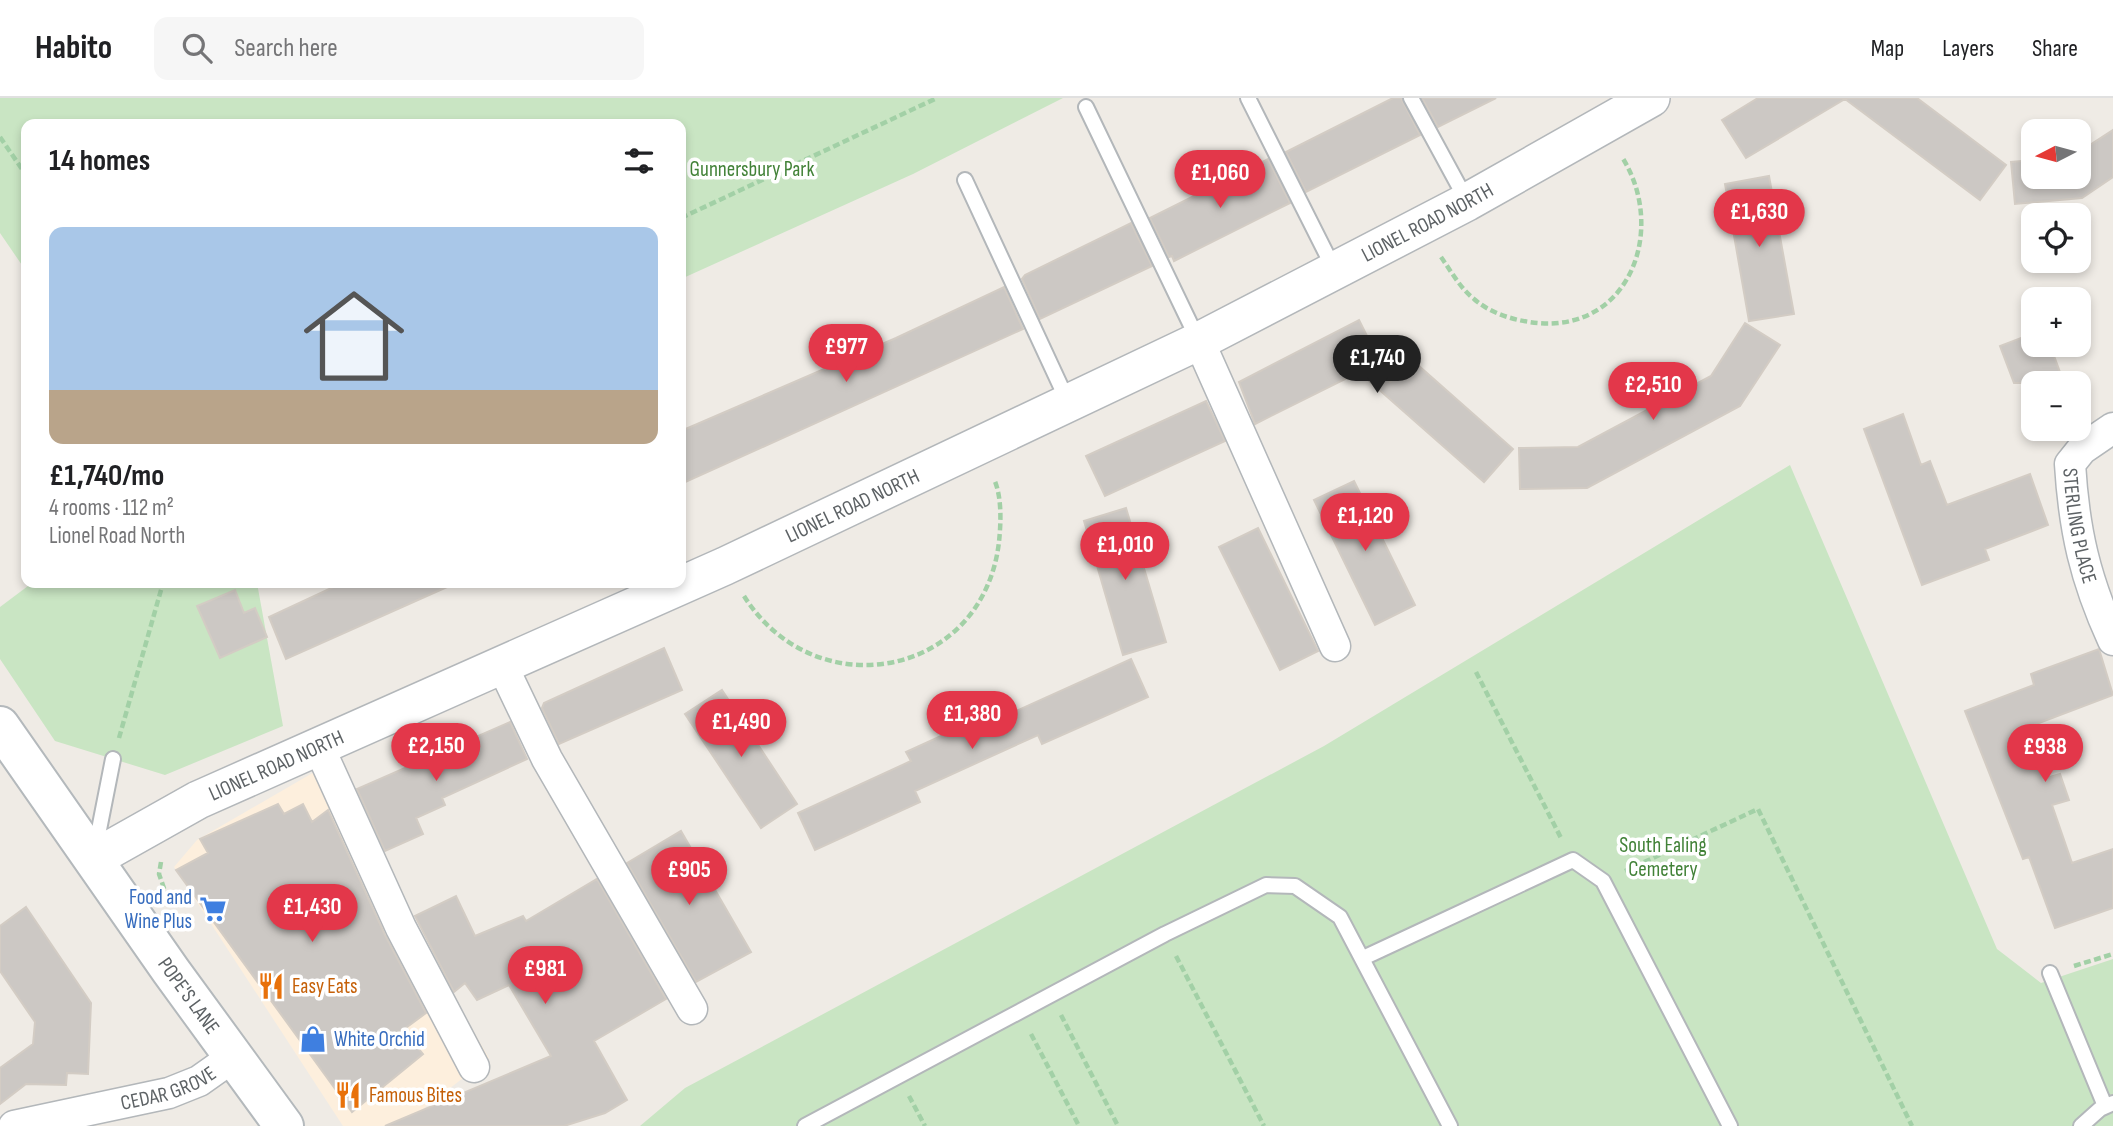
<!DOCTYPE html>
<meta charset="utf-8">
<style>
:root{--surface:#fff;--page:#f6f6f6;--text:#202124;--muted:#757577;--line:#e0e0e0;--accent:#e3374a}
body{margin:0;font-family:"Sofia Sans Condensed",sans-serif;background:var(--page);color:var(--text);height:100vh;display:flex;flex-direction:column;font-size:26px;white-space:nowrap}
*{box-sizing:border-box;margin:0}
p{font-size:23px;color:var(--muted)}
.icon{flex:none;width:38px;height:38px;fill:none;stroke:currentColor;stroke-width:2;stroke-linecap:round;stroke-linejoin:round}
.map{position:relative;flex:1;overflow:hidden}
.sheet{position:absolute;left:21px;top:21px;width:665px;height:469px;display:flex;flex-direction:column;background:var(--surface);border-radius:14px;box-shadow:0 4px 10px #0003}
.sheet>*{flex:none}
.needle{width:46px;rotate:264deg}
.fabs{position:absolute;left:2021px;top:21px;display:grid;gap:14px}
.fabs a{display:grid;place-items:center;width:70px;height:70px;border-radius:14px;background:var(--surface);box-shadow:0 4px 10px #0003;font-size:35px}
.price{position:absolute;translate:-50% -60px;padding:0 16px;border-radius:24px;background:var(--accent);color:#fff;font-size:23px;line-height:46px;filter:drop-shadow(0 2px 4px #0008)}
.price::after{content:'';position:absolute;left:50%;top:42px;width:21px;height:16px;margin-left:-10px;background:inherit;clip-path:polygon(0 0,100% 0,50% 100%)}
.price.active{background:#222;color:#fff}
ul{padding:0;list-style:none}
li{display:grid;align-content:center;gap:14px;height:371px;padding:0 28px}
li+li{border-top:2px solid var(--line)}
li span{display:grid;place-items:center;height:217px;border-radius:14px;color:#555}
li>.icon{margin-inline-start:auto}
span .icon{width:126px;height:126px;fill:#fffc;stroke-width:1}
li b{font-size:30px}
h2{display:flex;justify-content:space-between;align-items:center;height:84px;padding:0 28px;font-size:30px}
header{display:flex;align-items:center;gap:42px;box-sizing:border-box;height:98px;padding:0 35px;background:var(--surface);border-bottom:2px solid var(--line)}
header strong{font-size:33px}
nav{display:flex;gap:38px;margin-inline-start:auto;font-size:24px}
.search{width:490px;height:63px;background:var(--page);display:flex;align-items:center;gap:18px;box-sizing:border-box;padding:0 24px;border-radius:14px;color:var(--muted);font-size:26px}
.map>svg:first-child{display:block}
.commercial{fill:#fdefdd}
.green{fill:#c9e5c3}
.building{fill:#ccc8c4;stroke:#d3ccc4;stroke-width:2}
.lines{fill:none;stroke-linecap:round;stroke-linejoin:round}
.service-casing{stroke:#b3b7ba;stroke-width:18}
.minor-casing{stroke:#b3b7ba;stroke-width:33}
.tertiary-casing{stroke:#b3b7ba;stroke-width:40}
.secondary-casing{stroke:#b4b9bc;stroke-width:42}
.path{stroke:#a2d0a6;stroke-width:4.5;stroke-dasharray:7 3.5;stroke-linecap:butt}
.service{stroke:#fff;stroke-width:14}
.minor{stroke:#fff;stroke-width:30}
.tertiary{stroke:#fff;stroke-width:37}
.secondary{stroke:#fff;stroke-width:38}
.labels{text-anchor:middle;stroke-width:7;stroke-linejoin:round;paint-order:stroke}
.park-label{font-size:21px;fill:#428238;stroke:#fff}
.street-label{font-size:21px;fill:#5d6265;stroke:#fff}
.shop-label{font-size:21px;fill:#366cbe;stroke:#fff;text-anchor:end}
.food-label{font-size:21px;fill:#c56008;stroke:#fff;text-anchor:start}
</style>
<header>
<strong>Habito</strong>
<div class="search"><svg class="icon" aria-label="search" viewBox="0 0 24 24"><circle cx="10" cy="10" r="6"/><path d="M15 15l6 6"/></svg>Search here</div>
<nav><a>Map</a><a>Layers</a><a>Share</a></nav>
</header>
<div class="map">
<svg width="2113" height="1028" viewBox="0 0 2113 1028">
<rect width="100%" height="100%" fill="#efebe5"/>
<path class="commercial" d="M335,662L380,770L489,960L401,1028H343L174,769L197,742Z"/>
<path class="green" d="M0,0H1063L913,76L681,181V26H26V173L0,135Z
M1790,367L1997,851L2041,885L2113,861V1028H640L685,990L1324,648Z
M32,485H257L283,628L165,677L55,643L0,561V509Z"/>
<path class="building" d="M1393,0H1401L1420,37L1306,94L1286,54Z
M1422,0H1496L1438,29Z
M1758,0H1917L2006,67L1980,102L1845,1L1746,60L1722,22Z
M2113,32V79L2082,100L2015,106L2011,64L2034,62V79H2079V54Z
M1268,61L1290,105L1174,163L1172,158L1169,159L1150,120Z
M1769,78L1794,216L1749,223L1725,86Z
M1131,125L1152,168L1040,221L1022,181L1025,177Z
M1004,189L1023,231L681,386V333L896,240Z
M1359,222L1390,284L1411,261L1513,351L1484,384L1359,274L1255,326L1239,284Z
M1745,225L1780,247L1740,308L1587,390L1520,391L1519,350L1578,349L1711,278Z
M2034,235V247H2050L2064,285H2014L2000,248Z
M1206,303L1225,343L1105,398L1086,358Z
M1903,316L1921,367L1930,363L1947,407L2030,376L2048,427L1985,451L1989,462L1922,487L1864,331Z
M1354,383L1415,507L1375,527L1314,402Z
M1126,410L1166,544L1123,557L1084,423Z
M1258,430L1318,553L1280,572L1219,449Z
M342,485H456L286,561L269,519Z
M235,492L244,515L255,510L267,539L220,560L197,508Z
M664,550L682,592L559,646L542,610L544,605Z
M2099,551L2113,597L2023,631L2043,681L2060,676L2069,702L2052,707L2072,765L2113,751V810L2055,830L2029,759L2023,761L1965,613L2034,587L2031,576Z
M1131,561L1148,599L1042,646L1038,637L915,693L920,704L815,752L798,715L911,663L906,654L1013,605L1016,613Z
M722,592L797,706L761,730L685,616Z
M510,624L527,661L442,700L445,707L416,720L423,736L385,753L357,691Z
M278,706L284,716L303,706L312,724L328,712L385,837L426,915L403,932L423,956L352,1014L176,772L208,755L200,741Z
M681,733L751,854L696,884L627,765Z
M597,781L666,901L594,943L627,1002L605,1015L564,1028H385L551,958L509,887L477,902L465,885L454,894L415,818L456,798L475,838L523,818L526,823Z
M26,809L91,905L88,976L67,975L66,987L26,986L0,1006V970L33,946L35,924L0,873V828Z"/>
<g class="lines">
<defs>
<path id="service" d="M1248,0L1335,173
M1411,0L1467,103
M1086,9L1198,242
M965,82L1068,304
M95,752L113,661
M1363,860L1573,762L1603,783L1730,1028
M2050,875L2105,1008
M805,1028L1165,836L1266,787L1295,788L1340,819L1450,1028
M2081,1028L2100,1011L2113,1005"/>
<g id="minor">
<path d="M1199,243L1335,548"/>
<path id="s1" d="M2113,330L2082,351L2070,366C2074,432 2085,481 2113,542"/>
<path d="M501,565L547,661L692,911"/>
<path d="M318,647L401,830L474,969"/>
<path id="s2" d="M14,1028L169,995L199,983L233,959"/>
</g>
<g id="tertiary">
<path id="s3" d="M93,761L198,702L725,468L1199,243L1467,104L1651,0"/>
</g>
<g id="secondary">
<path id="s4" d="M0,628L171,873L284,1028"/>
</g>
</defs>
<use href="#service" class="service-casing"/>
<use href="#minor" class="minor-casing"/>
<use href="#tertiary" class="tertiary-casing"/>
<use href="#secondary" class="secondary-casing"/>
<path class="path" d="M0,39L26,77
M681,120L937,0
M1441,159C1451,173 1460,190 1474,201C1491,216 1516,223 1538,225C1631,233 1667,130 1622,59
M744,498C815,611 983,580 999,444C1001,424 1002,399 994,381
M1476,574L1561,740
M119,640L163,485
M161,764L159,776L166,796
M1625,773L1758,711L1912,1028
M1176,858L1264,1028
M2074,868L2113,856
M1061,917L1118,1028
M1031,936L1079,1028
M909,998L925,1028"/>
<use href="#service" class="service"/>
<use href="#minor" class="minor"/>
<use href="#tertiary" class="tertiary"/>
<use href="#secondary" class="secondary"/>
</g>
<defs>
<symbol id="supermarket-bare" viewBox="-9 -9 18 18"><path d="M-6-5.5h2.5l.6 2H6L4.5 2H-2.5L-4.4-4H-6ZM-1.5 3.2a1.3 1.3 0 1 0 .1 0ZM3 3.2a1.3 1.3 0 1 0 .1 0Z" fill="#3f7fe0" stroke="#fff" stroke-width="2.5" paint-order="stroke"/></symbol>
<symbol id="restaurant-bare" viewBox="-9 -9 18 18"><path d="M-5-6h1v4h1v-4h1v4h1v-4h1v5L-1.5 .5V6h-2V.5L-5-1ZM5-6V6H3V1.5H1.5Q1.5-4 5-6Z" fill="#e8710a" stroke="#fff" stroke-width="2.5" paint-order="stroke"/></symbol>
<symbol id="shop-bare" viewBox="-9 -9 18 18"><path d="M-5-2.5h2.3a2.7 3.5 0 0 1 5.4 0H5L5.5 6h-11ZM-1.5-2.5h3a1.5 2.3 0 0 0-3 0Z" fill="#3f7fe0" stroke="#fff" stroke-width="2.5" paint-order="stroke"/></symbol>
</defs>
<g fill-rule="evenodd">
<use href="#supermarket-bare" x="194" y="792" width="38" height="38"/>
<use href="#restaurant-bare" x="252" y="869" width="38" height="38"/>
<use href="#shop-bare" x="294" y="922" width="38" height="38"/>
<use href="#restaurant-bare" x="329" y="978" width="38" height="38"/>
</g>
<g class="labels">
<g class="park-label">
<text x="752" y="78">Gunnersbury Park</text>
<text x="1663" y="754">South Ealing<tspan x="1663" dy="24">Cemetery</tspan></text>
</g>
<g class="street-label">
<text dy="7" stroke="none"><textPath href="#s3" startOffset="1479">LIONEL ROAD NORTH</textPath></text>
<text dy="7" stroke="none"><textPath href="#s3" startOffset="838">LIONEL ROAD NORTH</textPath></text>
<text dy="7" stroke="none"><textPath href="#s1" startOffset="119">STERLING PLACE</textPath></text>
<text dy="7" stroke="none"><textPath href="#s3" startOffset="206">LIONEL ROAD NORTH</textPath></text>
<text dy="7" stroke="none"><textPath href="#s4" startOffset="329">POPE'S LANE</textPath></text>
<text dy="7" stroke="none"><textPath href="#s2" startOffset="159">CEDAR GROVE</textPath></text>
</g>
<g class="shop-label">
<text x="192" y="806">Food and<tspan x="192" dy="24">Wine Plus</tspan></text>
<text x="334" y="948" text-anchor="start">White Orchid</text>
</g>
<g class="food-label">
<text x="292" y="895">Easy Eats</text>
<text x="369" y="1004">Famous Bites</text>
</g>
</g>
</svg>
<div class="fabs">
<a><svg class="needle" viewBox="-14 -14 28 28"><path d="M0-13l5 13h-10z" fill="#e53935"/><path d="M0 13l5-13h-10z" fill="#757577"/></svg></a>
<a><svg class="icon" aria-label="locate" viewBox="0 0 24 24"><circle cx="12" cy="12" r="6"/><path d="M12 2v4M12 18v4M2 12h4M18 12h4"/></svg></a>
<a>+</a>
<a>−</a>
</div>
<b class="price" style="left:1220px;top:112px">£1,060</b>
<b class="price" style="left:1759px;top:151px">£1,630</b>
<b class="price" style="left:846px;top:286px">£977</b>
<b class="price active" style="left:1377px;top:297px">£1,740</b>
<b class="price" style="left:1653px;top:324px">£2,510</b>
<b class="price" style="left:1365px;top:455px">£1,120</b>
<b class="price" style="left:1125px;top:484px">£1,010</b>
<b class="price" style="left:972px;top:653px">£1,380</b>
<b class="price" style="left:741px;top:661px">£1,490</b>
<b class="price" style="left:436px;top:685px">£2,150</b>
<b class="price" style="left:2045px;top:686px">£938</b>
<b class="price" style="left:689px;top:809px">£905</b>
<b class="price" style="left:312px;top:846px">£1,430</b>
<b class="price" style="left:545px;top:908px">£981</b>
<section class="sheet">
<h2>14 homes<svg class="icon" aria-label="filters" viewBox="0 0 24 24"><path d="M4 7h16M4 17h16"/><circle cx="9" cy="7" r="2"/><circle cx="15" cy="17" r="2"/></svg></h2>
<ul>
<li><span style="background:linear-gradient(#a9c7e8 75%,#b9a48a 0)"><svg class="icon" aria-label="home" viewBox="0 0 24 24"><path d="M3 11l9-7 9 7M6 9v11h12V9"/></svg></span><div><b>£1,740/mo</b><p>4 rooms · 112 m²</p><p>Lionel Road North</p></div></li>
</ul>
</section>
</div>
